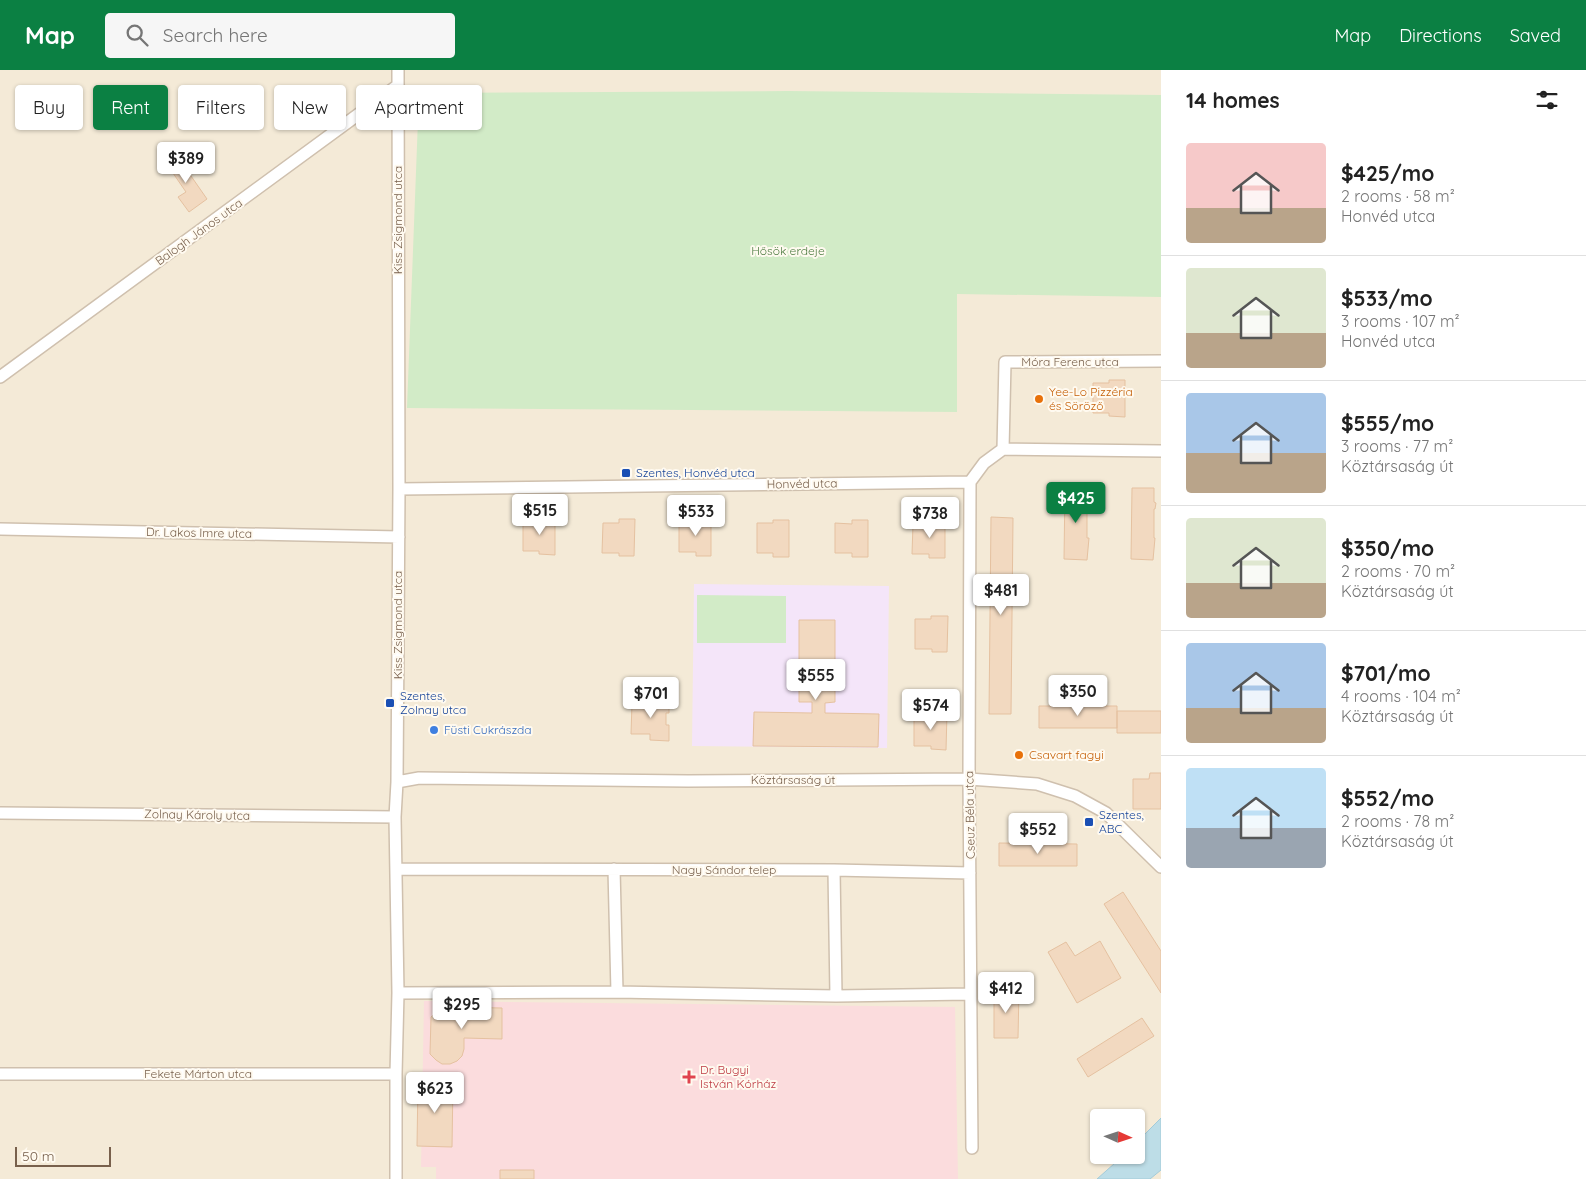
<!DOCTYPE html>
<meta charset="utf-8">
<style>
:root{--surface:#fff;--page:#f6f6f6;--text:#222;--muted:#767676;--line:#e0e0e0;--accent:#0b8043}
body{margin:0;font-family:Quicksand,sans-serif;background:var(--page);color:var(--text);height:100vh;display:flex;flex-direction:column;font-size:19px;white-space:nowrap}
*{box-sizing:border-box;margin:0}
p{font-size:16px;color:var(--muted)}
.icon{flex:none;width:28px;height:28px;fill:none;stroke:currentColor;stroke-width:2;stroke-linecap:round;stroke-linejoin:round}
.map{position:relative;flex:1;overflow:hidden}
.sheet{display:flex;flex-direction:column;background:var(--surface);width:425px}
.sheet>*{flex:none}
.hud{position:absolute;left:15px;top:15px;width:475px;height:45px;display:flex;gap:10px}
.needle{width:32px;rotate:93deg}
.fabs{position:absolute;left:1090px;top:1039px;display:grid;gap:10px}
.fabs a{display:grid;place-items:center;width:55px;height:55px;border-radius:5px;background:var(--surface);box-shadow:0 1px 4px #0004;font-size:25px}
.scale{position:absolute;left:15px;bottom:12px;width:96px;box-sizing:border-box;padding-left:5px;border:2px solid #78604c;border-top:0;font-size:14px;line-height:18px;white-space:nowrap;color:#78604c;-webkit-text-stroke:4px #fffaf0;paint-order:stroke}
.price{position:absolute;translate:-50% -42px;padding:0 11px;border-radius:5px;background:#fff;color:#222;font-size:16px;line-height:32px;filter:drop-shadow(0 1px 2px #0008)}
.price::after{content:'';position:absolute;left:50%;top:30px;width:15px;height:11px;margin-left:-8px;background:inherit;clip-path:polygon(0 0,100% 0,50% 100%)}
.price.current{background:var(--accent);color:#fff}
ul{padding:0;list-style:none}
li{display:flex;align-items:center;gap:15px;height:125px;padding:0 25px}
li+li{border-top:1px solid var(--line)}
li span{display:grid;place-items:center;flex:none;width:140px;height:100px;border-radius:5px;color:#555}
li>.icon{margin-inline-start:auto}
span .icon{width:60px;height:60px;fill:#fffc;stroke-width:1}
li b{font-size:21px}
h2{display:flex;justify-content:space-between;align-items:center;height:60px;padding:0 25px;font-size:21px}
.chip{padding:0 18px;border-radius:5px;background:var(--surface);box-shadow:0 1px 4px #0004;font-size:18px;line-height:45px}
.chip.current{background:var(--accent);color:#fff}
header{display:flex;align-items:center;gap:30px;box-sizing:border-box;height:70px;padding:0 25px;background:var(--accent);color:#fff}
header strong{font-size:24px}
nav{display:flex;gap:28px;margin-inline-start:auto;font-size:18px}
.search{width:350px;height:45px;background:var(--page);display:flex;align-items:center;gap:12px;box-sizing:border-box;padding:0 18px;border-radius:5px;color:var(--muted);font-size:19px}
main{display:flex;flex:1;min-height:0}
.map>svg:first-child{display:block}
.residential{fill:#f4ead7;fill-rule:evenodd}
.education{fill:#f4e5f9}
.medical{fill:#fbdcdd}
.green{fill:#d2ebc7}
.water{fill:#bddde7;stroke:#a3cbd9}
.building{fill:#f2d9c0;stroke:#e5c1a0}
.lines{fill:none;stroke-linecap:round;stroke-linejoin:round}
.minor-casing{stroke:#cfc0ae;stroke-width:14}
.minor{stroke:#fff;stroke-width:11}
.food-dot{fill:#e8710a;stroke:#fffaf0;stroke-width:2}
.transit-dot{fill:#1a4fb4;stroke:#fffaf0;stroke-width:2}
.shop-dot{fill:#3f7fe0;stroke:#fffaf0;stroke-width:2}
.health-dot{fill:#e0444e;stroke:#fffaf0;stroke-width:2}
.labels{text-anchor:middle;stroke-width:4;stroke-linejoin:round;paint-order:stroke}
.street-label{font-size:12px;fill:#78604c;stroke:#fffaf0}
.park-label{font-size:12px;fill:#4f7d43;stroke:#fffaf0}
.food-label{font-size:12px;fill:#c56008;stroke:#fffaf0;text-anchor:start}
.transit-label{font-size:12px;fill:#164399;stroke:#fffaf0;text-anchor:start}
.shop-label{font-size:12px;fill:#366cbe;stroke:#fffaf0;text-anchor:start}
.health-label{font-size:12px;fill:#be3a42;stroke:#fffaf0;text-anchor:start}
</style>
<header>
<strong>Map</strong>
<div class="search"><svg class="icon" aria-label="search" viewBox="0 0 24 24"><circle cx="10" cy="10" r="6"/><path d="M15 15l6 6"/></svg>Search here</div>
<nav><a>Map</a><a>Directions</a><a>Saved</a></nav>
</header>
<main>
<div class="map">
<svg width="1161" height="1109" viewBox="0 0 1161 1109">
<rect width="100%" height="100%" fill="#fdf7e9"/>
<path class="residential" d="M0,0H1161V1109H0ZM1099,1048H1136V1085H1099Z"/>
<path class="education" d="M694,514L889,516L887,678L692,676Z"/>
<path class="medical" d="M424,931L955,937L958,1109H436V1097H421Z"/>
<path class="green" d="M788,21L1161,25V227L957,224V342L407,338L419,23Z
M697,525L786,526V573H697Z"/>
<path class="water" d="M1161,1048V1100L1150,1109H1097L1124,1085H1136V1073Z"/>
<path class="building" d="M175,83L207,129L189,142L178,127L186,122L164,90Z
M1109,310H1125V347L1109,346V343H1093V313H1109Z
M1065,417L1088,418L1087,432H1089V439H1087V468H1089L1087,490L1064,489Z
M1132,418H1154V432L1156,433L1155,439H1154V468H1155L1153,490L1131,489Z
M991,447L1013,448L1011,644H989Z
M539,448H555V485L539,484V481H523V451H539Z
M619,449H635L634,486H619V483H602L603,453H619Z
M695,449H711V486H696V482H679V452H695Z
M773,450H789V487H773V483H757V453H773Z
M852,450H868V487H852V483H835V453L852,454Z
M929,451H945V488H929V484H912L913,454H929Z
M931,546H948L947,582H932V579H915V549H931Z
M799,550H835V632L825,633V643L879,644L878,677L753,676L754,642L812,643V632H799Z
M649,627H669V643H666V655H669V671L650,670V664H631L632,633L649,634Z
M1039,636H1117V658H1039Z
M1117,641H1161V663H1117Z
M931,643H947L946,680L931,679V676H914V646H931Z
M1150,703H1161V739H1133V709H1149Z
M999,773L1077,774V796H999Z
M1123,822L1161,881V923L1104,834Z
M1100,871L1121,908L1077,933L1048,882L1066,872L1075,886Z
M994,921H1019L1018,968H994Z
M445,937L502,938V969L464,968V979L462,986L457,991L450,994H442L436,990L430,984L431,947L437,941Z
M1142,948L1154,966L1088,1007L1077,989Z
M418,1012H453L452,1077L417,1076Z
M500,1100H534V1109H500Z"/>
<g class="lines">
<defs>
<path id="minor" d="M0,307L397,16
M1003,379L1005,292L1161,291
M970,412L969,709L972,1078
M399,419L970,412L984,393L1003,379L1161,381
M0,459L399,467
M397,712L419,708L688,711L969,709L1037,714L1075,726L1106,743L1161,797
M0,743L395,747
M396,799L834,800L970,803
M614,799L617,922
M834,800L836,926
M398,923L617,922L836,926L969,924
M0,1004H396
M396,1109V1004L398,923L395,747L397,712L399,419L398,0"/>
</defs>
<use href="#minor" class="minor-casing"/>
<use href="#minor" class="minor"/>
</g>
<g class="food-dot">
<circle cx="1039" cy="329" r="5"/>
<circle cx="1019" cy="685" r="5"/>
</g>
<g class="transit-dot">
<rect x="621" y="398" width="10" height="10" rx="2.5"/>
<rect x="385" y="628" width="10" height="10" rx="2.5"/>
<rect x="1084" y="747" width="10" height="10" rx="2.5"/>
</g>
<circle class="shop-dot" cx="434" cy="660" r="5"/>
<path class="health-dot" d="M686.5 999.5h5v5h5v5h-5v5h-5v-5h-5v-5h5z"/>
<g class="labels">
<g class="street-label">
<text transform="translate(398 150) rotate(-90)" y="4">Kiss Zsigmond utca</text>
<text transform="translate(199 162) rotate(-36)" y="4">Balogh János utca</text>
<text x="1070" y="296">Móra Ferenc utca</text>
<text transform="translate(802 414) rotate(-1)" y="4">Honvéd utca</text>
<text transform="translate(199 463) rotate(1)" y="4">Dr. Lakos Imre utca</text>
<text transform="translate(398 555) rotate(-90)" y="4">Kiss Zsigmond utca</text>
<text x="793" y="714">Köztársaság út</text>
<text transform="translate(197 745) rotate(1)" y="4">Zolnay Károly utca</text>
<text transform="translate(970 745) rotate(-91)" y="4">Cseuz Béla utca</text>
<text x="724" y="804">Nagy Sándor telep</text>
<text x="198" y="1008">Fekete Márton utca</text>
</g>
<g class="park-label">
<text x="788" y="185">Hősök erdeje</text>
</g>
<g class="food-label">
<text x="1049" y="326">Yee-Lo Pizzéria<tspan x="1049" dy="14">és Söröző</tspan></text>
<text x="1029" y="689">Csavart fagyi</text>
</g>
<g class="transit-label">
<text x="636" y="407">Szentes, Honvéd utca</text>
<text x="400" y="630">Szentes,<tspan x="400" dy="14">Zolnay utca</tspan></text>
<text x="1099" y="749">Szentes,<tspan x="1099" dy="14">ABC</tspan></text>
</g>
<g class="shop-label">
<text x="444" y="664">Füsti Cukrászda</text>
</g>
<g class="health-label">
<text x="700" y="1004">Dr. Bugyi<tspan x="700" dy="14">István Kórház</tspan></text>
</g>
</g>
</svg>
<div class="fabs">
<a><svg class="needle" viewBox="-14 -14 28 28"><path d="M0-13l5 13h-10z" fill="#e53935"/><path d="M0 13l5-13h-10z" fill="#767676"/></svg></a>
</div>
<div class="scale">50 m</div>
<b class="price" style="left:186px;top:114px">$389</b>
<b class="price current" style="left:1076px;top:454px">$425</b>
<b class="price" style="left:540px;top:466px">$515</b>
<b class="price" style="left:696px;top:467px">$533</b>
<b class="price" style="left:930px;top:469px">$738</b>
<b class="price" style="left:1001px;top:546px">$481</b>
<b class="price" style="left:816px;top:631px">$555</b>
<b class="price" style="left:1078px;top:647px">$350</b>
<b class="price" style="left:651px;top:649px">$701</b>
<b class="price" style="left:931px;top:661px">$574</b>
<b class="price" style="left:1038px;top:785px">$552</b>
<b class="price" style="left:1006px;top:944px">$412</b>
<b class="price" style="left:462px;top:960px">$295</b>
<b class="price" style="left:435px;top:1044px">$623</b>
<div class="hud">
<a class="chip">Buy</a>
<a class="chip current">Rent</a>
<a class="chip">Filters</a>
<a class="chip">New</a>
<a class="chip">Apartment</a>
</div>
</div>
<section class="sheet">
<h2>14 homes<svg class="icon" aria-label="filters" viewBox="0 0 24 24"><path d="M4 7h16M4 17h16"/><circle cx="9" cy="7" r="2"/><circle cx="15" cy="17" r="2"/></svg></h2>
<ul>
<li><span style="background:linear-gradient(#f6c9c9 65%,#b9a48a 0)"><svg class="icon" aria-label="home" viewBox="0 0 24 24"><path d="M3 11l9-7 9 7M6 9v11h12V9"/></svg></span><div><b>$425/mo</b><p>2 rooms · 58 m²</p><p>Honvéd utca</p></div></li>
<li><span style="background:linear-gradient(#dfe7d0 65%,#b9a48a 0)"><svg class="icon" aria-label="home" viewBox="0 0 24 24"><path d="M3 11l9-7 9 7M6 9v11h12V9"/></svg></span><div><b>$533/mo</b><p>3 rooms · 107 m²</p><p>Honvéd utca</p></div></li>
<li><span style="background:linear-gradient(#a9c7e8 60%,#b9a48a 0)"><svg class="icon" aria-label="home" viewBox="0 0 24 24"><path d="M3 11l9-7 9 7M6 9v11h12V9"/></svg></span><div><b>$555/mo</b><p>3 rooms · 77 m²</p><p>Köztársaság út</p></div></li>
<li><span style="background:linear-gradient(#dfe7d0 65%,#b9a48a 0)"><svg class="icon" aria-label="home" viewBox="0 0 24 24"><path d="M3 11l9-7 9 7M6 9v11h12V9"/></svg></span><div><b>$350/mo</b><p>2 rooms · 70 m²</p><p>Köztársaság út</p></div></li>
<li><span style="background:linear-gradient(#a9c7e8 65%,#b9a48a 0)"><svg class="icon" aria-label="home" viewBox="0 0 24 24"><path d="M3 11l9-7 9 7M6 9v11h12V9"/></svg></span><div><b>$701/mo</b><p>4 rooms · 104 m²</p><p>Köztársaság út</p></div></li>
<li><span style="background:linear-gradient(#bfe0f5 60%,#9aa5b1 0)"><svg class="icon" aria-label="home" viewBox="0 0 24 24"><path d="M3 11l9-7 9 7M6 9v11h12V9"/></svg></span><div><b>$552/mo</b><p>2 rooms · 78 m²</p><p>Köztársaság út</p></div></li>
</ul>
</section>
</main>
